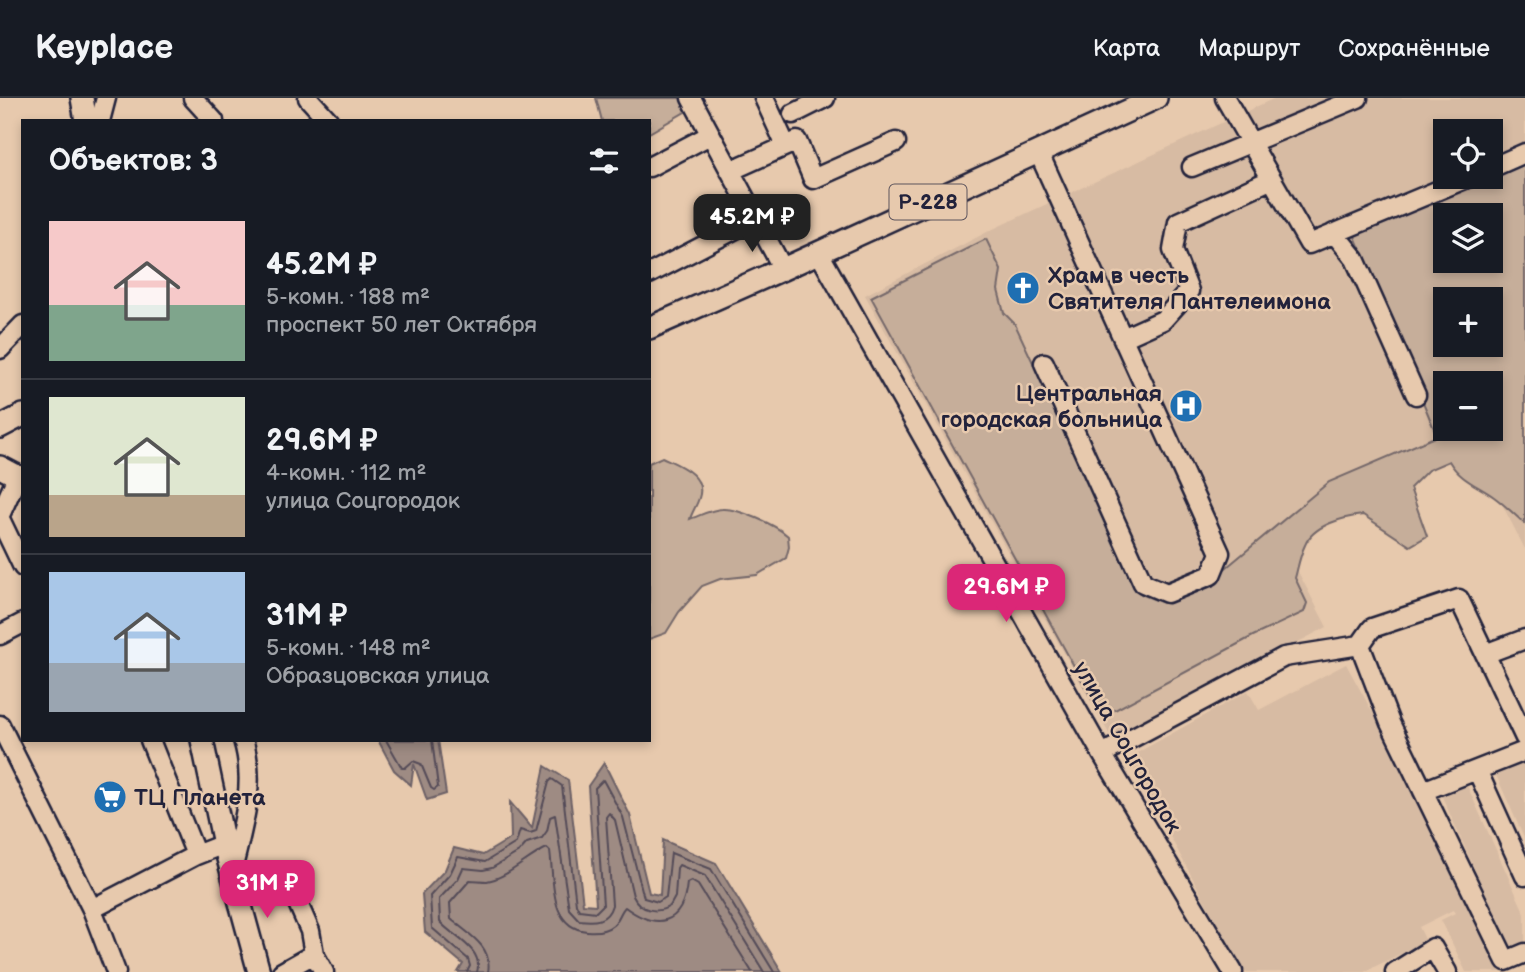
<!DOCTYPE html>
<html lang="ru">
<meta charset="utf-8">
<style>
:root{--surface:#171b24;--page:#242831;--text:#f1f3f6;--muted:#9ea1a6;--line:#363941;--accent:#db2777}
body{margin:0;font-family:"Balsamiq Sans",sans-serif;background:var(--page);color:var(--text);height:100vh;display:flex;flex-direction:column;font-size:26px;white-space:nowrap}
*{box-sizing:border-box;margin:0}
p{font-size:23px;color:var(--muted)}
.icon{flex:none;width:38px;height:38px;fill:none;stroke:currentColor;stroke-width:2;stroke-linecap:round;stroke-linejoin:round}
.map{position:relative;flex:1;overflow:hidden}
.panel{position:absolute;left:21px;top:21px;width:630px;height:623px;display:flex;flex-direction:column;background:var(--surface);border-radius:0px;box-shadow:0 4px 10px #0003}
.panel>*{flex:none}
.buttons{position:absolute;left:1433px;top:21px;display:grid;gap:14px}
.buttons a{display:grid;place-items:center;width:70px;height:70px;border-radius:0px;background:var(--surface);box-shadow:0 4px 10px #0003;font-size:35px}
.price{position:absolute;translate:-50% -60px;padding:0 16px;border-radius:14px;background:var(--accent);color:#fff;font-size:23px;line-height:46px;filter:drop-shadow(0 2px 4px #0008)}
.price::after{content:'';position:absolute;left:50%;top:42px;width:21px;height:16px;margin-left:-10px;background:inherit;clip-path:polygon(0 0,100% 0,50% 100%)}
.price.active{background:#222;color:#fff}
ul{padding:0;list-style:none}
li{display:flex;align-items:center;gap:21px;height:175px;padding:0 28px}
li+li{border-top:2px solid var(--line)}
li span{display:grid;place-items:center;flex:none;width:196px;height:140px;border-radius:0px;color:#555}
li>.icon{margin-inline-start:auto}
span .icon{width:84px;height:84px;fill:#fffc;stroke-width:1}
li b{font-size:30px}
h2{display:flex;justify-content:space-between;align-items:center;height:84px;padding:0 28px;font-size:30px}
header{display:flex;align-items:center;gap:42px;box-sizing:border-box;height:98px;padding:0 35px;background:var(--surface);border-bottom:2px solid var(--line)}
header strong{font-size:33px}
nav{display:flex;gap:38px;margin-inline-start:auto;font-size:24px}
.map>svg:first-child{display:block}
.built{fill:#d7bba3;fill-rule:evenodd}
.green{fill:#c6ae9a;stroke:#74686a;stroke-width:2;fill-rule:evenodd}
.water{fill:#9e8b83;stroke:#6c6166;stroke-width:2}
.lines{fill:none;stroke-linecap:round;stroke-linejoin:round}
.shore{stroke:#544c58;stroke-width:2}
.minor-casing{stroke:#22223b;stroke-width:23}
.major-casing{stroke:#22223b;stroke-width:26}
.minor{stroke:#e7c9ad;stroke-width:18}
.major{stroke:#e7c9ad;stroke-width:21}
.labels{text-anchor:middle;stroke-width:5;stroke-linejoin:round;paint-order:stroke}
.shield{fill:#e7c9ad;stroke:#5d545d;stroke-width:2}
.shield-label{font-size:21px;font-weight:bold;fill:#22223b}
.poi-label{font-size:23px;font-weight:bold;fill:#22223b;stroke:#e7c9ad;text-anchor:start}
.street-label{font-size:23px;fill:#22223b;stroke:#e7c9ad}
</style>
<header>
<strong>Keyplace</strong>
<nav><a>Карта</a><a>Маршрут</a><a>Сохранённые</a></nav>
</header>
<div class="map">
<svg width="1525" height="874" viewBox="0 0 1525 874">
<rect width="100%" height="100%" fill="#e7c9ad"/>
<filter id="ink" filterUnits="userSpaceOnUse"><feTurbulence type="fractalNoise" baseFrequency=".0143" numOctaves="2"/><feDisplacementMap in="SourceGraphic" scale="14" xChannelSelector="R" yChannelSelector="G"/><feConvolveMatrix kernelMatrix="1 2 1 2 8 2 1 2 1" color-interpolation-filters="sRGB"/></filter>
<g filter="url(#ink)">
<path class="built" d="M1275,0H1525V451L1473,350L1282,443L1327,529L1112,641L865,197L993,131ZM1446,33H1491V79H1446ZM1446,117H1491V163H1446ZM1446,201H1491V247H1446ZM1446,285H1491V331H1446Z
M1346,566L1385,637L1501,874H1466L1441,822L1455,815L1453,812L1419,829L1426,843L1364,874H1335L1333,872L1330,874H1243L1128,660L1248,593L1259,612Z
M1520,658L1525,669V742L1493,670Z
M1465,683L1525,816V843L1510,850L1440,694Z"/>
<path class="green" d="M596,0H685L690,11L649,35V23H602Z
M1525,63V426C1515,417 1505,407 1494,399C1477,387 1460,382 1449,363L1428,372L1410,390L1427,438L1410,448L1363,417C1344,419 1313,427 1305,447C1300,457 1298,469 1295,480L1307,505L1304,514L1253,538L1102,619L871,199L986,141L1001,172L998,192L1004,215L1015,226L1141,496L1163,505L1209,484L1329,384L1437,338L1354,136ZM1446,117H1491V163H1446ZM1446,201H1491V247H1446ZM1446,285H1491V331H1446Z
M662,359C678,367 707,377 699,400C697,407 692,414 690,421C699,418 712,411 722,411C738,410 776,427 788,438L789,449L786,460L757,477L720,481L702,488L679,514L666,535L649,541V365Z"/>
<path class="water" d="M378,642H438L446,696L427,702L414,666L411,687L394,672Z
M604,665L630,717L649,795L660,797L663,742L716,765L782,874H458L463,866L425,834L422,796L445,772L454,750L483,757L511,740L510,704L532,730L545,668L568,682L583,806L596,807L588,688Z"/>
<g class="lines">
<path class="shore" d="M386,642L402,670H405L413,663L421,666L431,690L434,692L438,689L432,642
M467,874L470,868L468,861L432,830L430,798L450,776L458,759L485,764L516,745L520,732L530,735L536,733L549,684L552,681L562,688L576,806L579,812L596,814L603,807L595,690L603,682L623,719L644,800L658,804L666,799L671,755L711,771L774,874
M477,874C484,851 453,839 440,824L439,801L458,781L463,770L483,772L492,770L519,754L527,745L542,740L547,733L550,719L555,717L569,811L579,822C594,824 607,824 612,807L606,719L609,715L615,722L633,798C640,813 657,816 670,808L675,799L677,770L679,767L705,778L764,874
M488,874C493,848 468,836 451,821L450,805L470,782C476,782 481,783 487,783C507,780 529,758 547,750L550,753C554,782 549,830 587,833C597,834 606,833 613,827C619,822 620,814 625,809C656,832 683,828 687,785L691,783L698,787L752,874"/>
<defs>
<path id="minor" d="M193,0L214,23
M308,0L329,23
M691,0L783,171
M1225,0L1309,146L1470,79
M793,16L825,0
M100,23L106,0
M786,48L797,43L813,81L896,44
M1038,53L1220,455L1211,477L1167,495L1143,485L1044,265
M649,69L710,37
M1192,69L1358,0
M1491,70L1525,55
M730,73L786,48L764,0
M1334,135L1355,161L1416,297
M819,155L1102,656L1233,874
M649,176L755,121
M1123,240L1163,222L1189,193L1173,152L1178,124L1270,82
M0,251L23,227
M0,417L18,377
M0,421L23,469
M0,537L23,525
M1360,547L1372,530L1459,501L1525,640
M1485,556L1525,541
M0,627L92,811L196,757L224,746
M150,642L196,757
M1102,656L1284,559L1360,547L1390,625L1506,863L1525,855
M1477,672L1525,778
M1423,693L1525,653
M232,773C242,730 257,686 243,642
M235,780L267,785H289L310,833L314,856L282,874
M92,811L116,874
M314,856L324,874
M1395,874L1433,850L1447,874"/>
<path id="major" d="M82,0L86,23
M649,230L783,171L1156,0
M0,329L23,317
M0,369L23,381
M202,642L224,746L259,874"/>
</defs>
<use href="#minor" class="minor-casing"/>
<use href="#major" class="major-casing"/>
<use href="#minor" class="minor"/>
<use href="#major" class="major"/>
</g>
</g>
<defs>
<symbol id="church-disc" viewBox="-11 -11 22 22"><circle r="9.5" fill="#1f6fb2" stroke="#e7c9ad"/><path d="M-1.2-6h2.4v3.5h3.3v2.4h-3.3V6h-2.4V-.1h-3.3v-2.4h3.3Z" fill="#fff"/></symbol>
<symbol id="hospital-disc" viewBox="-11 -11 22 22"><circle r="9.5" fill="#1f6fb2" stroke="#e7c9ad"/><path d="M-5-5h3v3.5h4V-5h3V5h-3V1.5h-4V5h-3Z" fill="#fff"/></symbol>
<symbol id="supermarket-disc" viewBox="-11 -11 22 22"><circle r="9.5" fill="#1f6fb2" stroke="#e7c9ad"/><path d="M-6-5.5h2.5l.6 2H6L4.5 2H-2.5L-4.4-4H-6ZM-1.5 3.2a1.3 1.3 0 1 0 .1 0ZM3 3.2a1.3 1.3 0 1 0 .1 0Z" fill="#fff"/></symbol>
</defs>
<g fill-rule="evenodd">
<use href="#church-disc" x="1004" y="171" width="38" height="38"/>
<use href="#hospital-disc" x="1167" y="289" width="38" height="38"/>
<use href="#supermarket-disc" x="91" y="680" width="38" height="38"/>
</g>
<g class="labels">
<rect class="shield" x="889.5" y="86.5" width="77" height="35" rx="5"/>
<g class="shield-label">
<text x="928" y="111">Р-228</text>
</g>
<g class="poi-label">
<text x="1048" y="185">Храм в честь<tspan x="1048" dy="26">Святителя Пантелеимона</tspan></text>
<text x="1162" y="303" text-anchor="end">Центральная<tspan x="1162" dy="26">городская больница</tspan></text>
<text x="134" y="707">ТЦ Планета</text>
</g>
<g class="street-label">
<text transform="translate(1128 649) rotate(60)" y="8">улица Соцгородок</text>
</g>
</g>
</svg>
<div class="buttons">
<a><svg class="icon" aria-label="locate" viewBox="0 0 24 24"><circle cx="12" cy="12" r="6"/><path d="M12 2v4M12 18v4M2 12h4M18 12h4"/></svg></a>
<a><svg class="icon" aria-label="layers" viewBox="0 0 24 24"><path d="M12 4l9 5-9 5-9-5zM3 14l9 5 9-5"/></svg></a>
<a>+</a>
<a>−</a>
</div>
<b class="price active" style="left:752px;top:156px">45.2M ₽</b>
<b class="price" style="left:1006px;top:526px">29.6M ₽</b>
<b class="price" style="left:267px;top:822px">31M ₽</b>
<section class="panel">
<h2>Объектов: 3<svg class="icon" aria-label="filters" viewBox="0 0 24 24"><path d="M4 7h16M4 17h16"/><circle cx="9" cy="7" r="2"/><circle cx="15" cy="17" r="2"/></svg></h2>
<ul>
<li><span style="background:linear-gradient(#f6c9c9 60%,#7fa58c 0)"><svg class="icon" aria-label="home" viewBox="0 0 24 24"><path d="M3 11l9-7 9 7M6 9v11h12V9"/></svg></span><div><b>45.2M ₽</b><p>5-комн. · 188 m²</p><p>проспект 50 лет Октября</p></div></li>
<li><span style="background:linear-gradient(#dfe7d0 70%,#b9a48a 0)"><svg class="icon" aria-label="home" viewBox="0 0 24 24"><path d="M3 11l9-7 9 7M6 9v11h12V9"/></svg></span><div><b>29.6M ₽</b><p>4-комн. · 112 m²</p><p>улица Соцгородок</p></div></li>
<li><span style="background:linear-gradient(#a9c7e8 65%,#9aa5b1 0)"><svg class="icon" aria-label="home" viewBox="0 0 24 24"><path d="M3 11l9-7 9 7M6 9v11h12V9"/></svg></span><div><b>31M ₽</b><p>5-комн. · 148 m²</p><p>Образцовская улица</p></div></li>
</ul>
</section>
</div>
